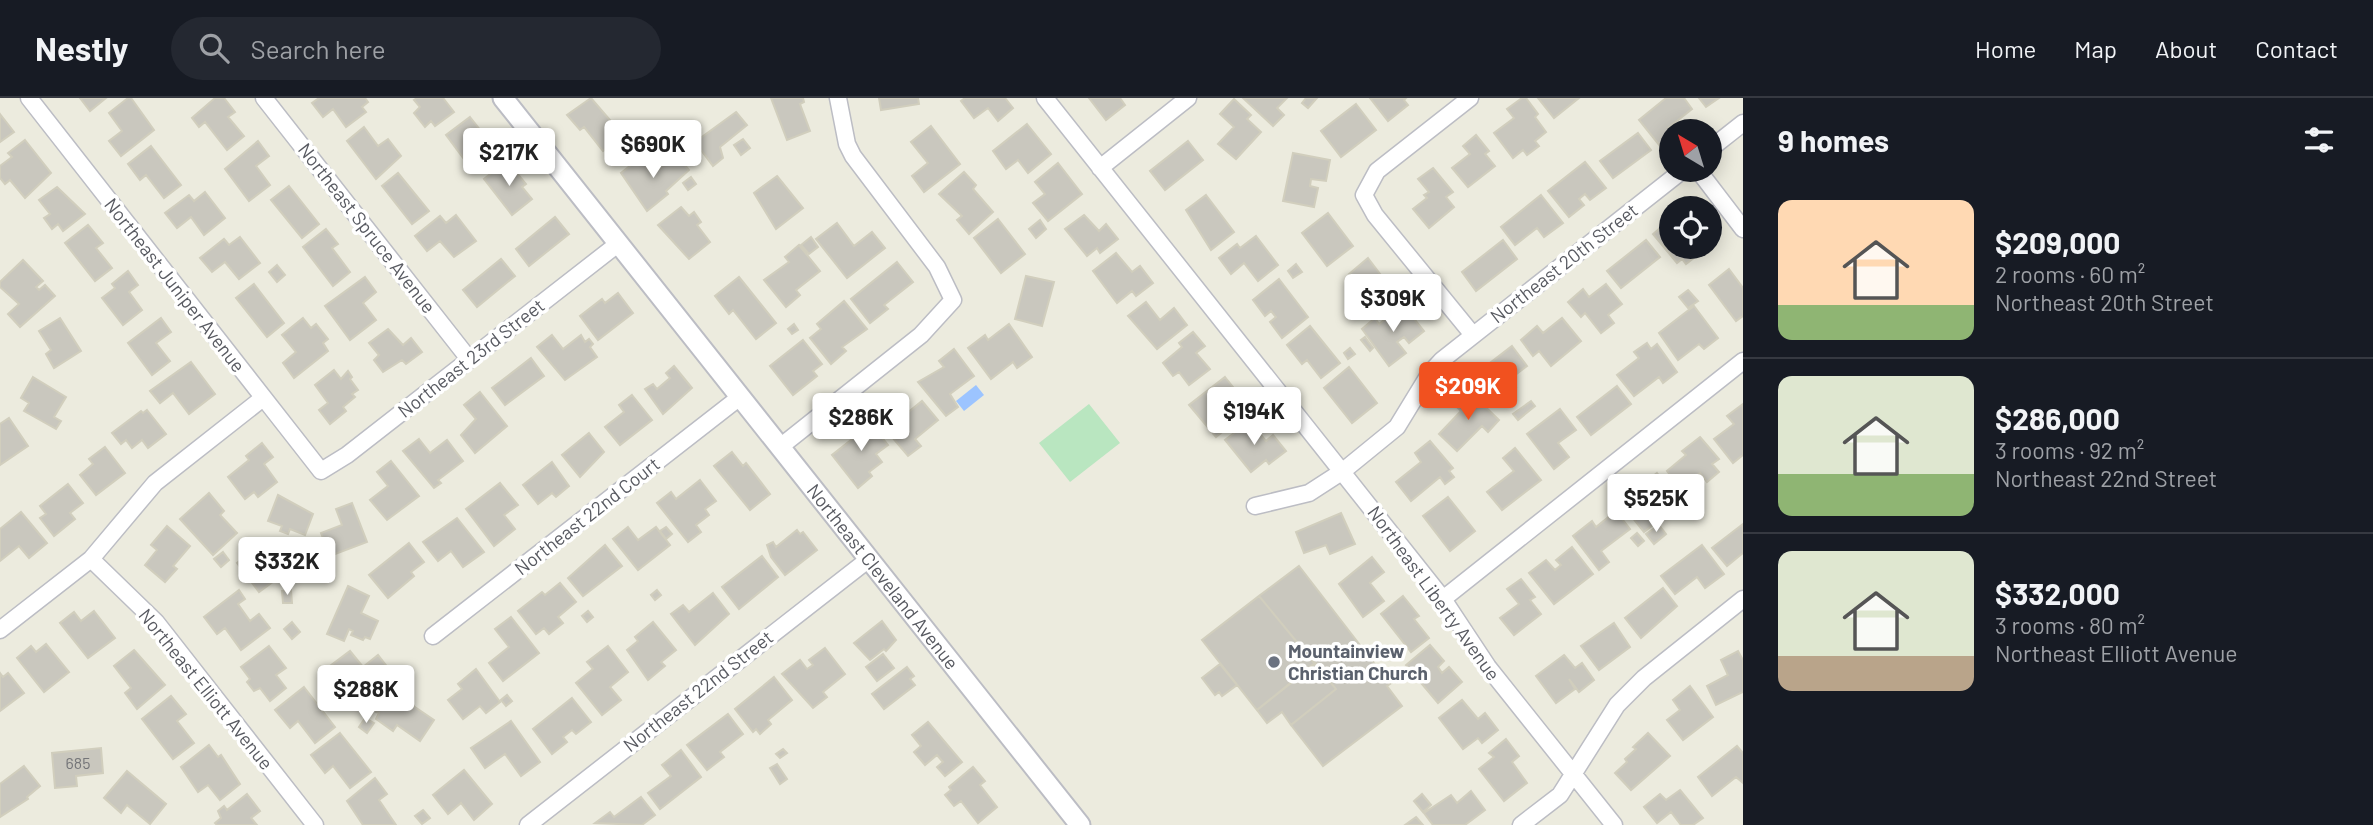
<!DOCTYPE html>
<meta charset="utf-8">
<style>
:root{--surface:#171b24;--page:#242831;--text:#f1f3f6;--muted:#9ea1a6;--line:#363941;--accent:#f1511f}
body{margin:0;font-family:Barlow,sans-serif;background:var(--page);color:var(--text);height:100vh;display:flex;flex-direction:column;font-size:26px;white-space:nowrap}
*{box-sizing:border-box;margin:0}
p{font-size:23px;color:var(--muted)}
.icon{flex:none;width:38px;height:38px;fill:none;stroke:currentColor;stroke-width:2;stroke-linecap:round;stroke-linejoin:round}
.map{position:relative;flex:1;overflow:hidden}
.sheet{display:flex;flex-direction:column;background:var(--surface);width:630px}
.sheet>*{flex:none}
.needle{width:46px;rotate:322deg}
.controls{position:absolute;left:1659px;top:21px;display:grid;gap:14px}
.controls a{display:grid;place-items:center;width:63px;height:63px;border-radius:50%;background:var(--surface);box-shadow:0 4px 18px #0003;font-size:35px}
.price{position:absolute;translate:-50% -60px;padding:0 16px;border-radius:7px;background:#fff;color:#222;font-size:23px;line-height:46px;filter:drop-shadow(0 2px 4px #0008)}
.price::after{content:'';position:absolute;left:50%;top:42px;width:21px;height:16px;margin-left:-10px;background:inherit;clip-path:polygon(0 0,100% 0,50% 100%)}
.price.selected{background:var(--accent);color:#fff}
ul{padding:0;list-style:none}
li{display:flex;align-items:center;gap:21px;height:175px;padding:0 35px}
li+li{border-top:2px solid var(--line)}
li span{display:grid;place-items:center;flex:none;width:196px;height:140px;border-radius:14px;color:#555}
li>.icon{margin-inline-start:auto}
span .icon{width:84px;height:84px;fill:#fffc;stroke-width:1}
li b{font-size:30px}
h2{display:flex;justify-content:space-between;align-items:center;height:84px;padding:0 35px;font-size:30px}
header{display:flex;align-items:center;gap:42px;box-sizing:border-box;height:98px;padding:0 35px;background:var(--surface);border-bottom:2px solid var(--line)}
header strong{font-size:33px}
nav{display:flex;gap:38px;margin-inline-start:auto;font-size:24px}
.search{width:490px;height:63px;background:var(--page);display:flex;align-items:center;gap:18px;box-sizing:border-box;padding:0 24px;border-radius:38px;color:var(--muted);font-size:26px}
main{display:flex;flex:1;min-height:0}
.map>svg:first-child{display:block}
.green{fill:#b9e6c0}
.water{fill:#9cc4ff}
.building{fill:#c9c7be;stroke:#d1cebd;stroke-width:2}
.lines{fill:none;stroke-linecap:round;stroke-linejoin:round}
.minor-casing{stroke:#bcbdc4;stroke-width:19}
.tertiary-casing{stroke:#bcbdc4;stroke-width:23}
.minor{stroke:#fff;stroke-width:16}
.tertiary{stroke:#fff;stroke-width:19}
.worship-dot{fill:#6b7280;stroke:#fff;stroke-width:2.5}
.labels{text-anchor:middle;stroke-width:7;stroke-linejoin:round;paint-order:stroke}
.number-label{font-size:16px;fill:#747578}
.street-label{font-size:19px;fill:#585a61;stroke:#fff}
.worship-label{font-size:19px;font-weight:bold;fill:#5b616d;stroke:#fff;text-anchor:start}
</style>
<header>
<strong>Nestly</strong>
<div class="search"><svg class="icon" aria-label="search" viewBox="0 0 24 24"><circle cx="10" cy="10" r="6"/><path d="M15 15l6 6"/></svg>Search here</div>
<nav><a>Home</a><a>Map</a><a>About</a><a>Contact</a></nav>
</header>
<main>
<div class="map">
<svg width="1743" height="727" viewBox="0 0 1743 727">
<rect width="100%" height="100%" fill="#ecebde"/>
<path class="green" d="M1089,306L1120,345L1070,384L1039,345Z"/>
<path class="water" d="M976,287L984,297L964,313L956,303Z"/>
<path class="building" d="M80,0H106L90,13Z
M128,0H131L154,32L121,58L109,43L122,33L109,15Z
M215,0H224L235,14L228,19L244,38L227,52L205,24L199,29L192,20Z
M319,0H365L368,4L362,9L366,14L346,29L333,11L323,19L312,5Z
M417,0H443L454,14L435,28L431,23L425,29L414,15L420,9L414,2Z
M591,0L623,37L603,53L584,29L580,32L567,17Z
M771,0H803L804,4L800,6L810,33L787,42Z
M879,0H918L919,6L881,12Z
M965,0H1005L1013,10L998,23L988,10L974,20L961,3Z
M1089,0H1120L1125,7L1106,22Z
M1243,0H1287L1277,10L1284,17L1273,28Z
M1306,0H1317L1308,10L1302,5Z
M1370,0H1406L1404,2L1408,7L1388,23Z
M1522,0H1526L1538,16L1535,19L1546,34L1535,43L1539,48L1527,57L1523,52L1513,60L1494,35L1514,20L1507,11Z
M1538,0H1579L1554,20Z
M1666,0H1684L1692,11L1668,30L1671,39L1660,48L1639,22Z
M1699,0H1719L1706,9Z
M1234,1L1251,17L1247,21L1261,34L1236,61L1218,46L1234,29L1220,16Z
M1356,6L1376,32L1341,59L1321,33Z
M736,14L747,27L720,49L723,60L713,68L695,44Z
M0,16L14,34L0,44Z
M470,19L500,57L482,71L471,56L464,61L446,37Z
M1027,26L1051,56L1028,75L1018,62L1006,71L993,53Z
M931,28L960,66L924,94L912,78L928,65L911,44Z
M364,29L378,48L388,41L401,58L376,81L347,43Z
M1638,35L1651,52L1613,80L1600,63Z
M1476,37L1489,53L1485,56L1495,68L1468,89L1452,70L1470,56L1463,48Z
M743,41L750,50L741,57L734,47Z
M25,42L51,75L25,100L10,82L5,86L0,80V68L12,59L8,55Z
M258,43L269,58L256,68L270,87L249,103L225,71Z
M1188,43L1203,62L1165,92L1150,73Z
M151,48L181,87L164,100L146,77L140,82L128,66Z
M1293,55L1330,62L1326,83L1311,81L1310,88L1318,90L1314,109L1283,103Z
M678,59L689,72L666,93L668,96L647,113L621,75L640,60L652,76L671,61L673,64Z
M507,63L526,86L522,89L532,101L512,117L484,81Z
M1585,64L1606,90L1590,102L1585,96L1579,101L1584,107L1569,119L1548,93Z
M1058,65L1082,96L1048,123L1033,105L1045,96L1035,84Z
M1433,70L1453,94L1446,99L1454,109L1429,130L1413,111L1427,100L1424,97L1429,94L1418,81Z
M964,74L976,87L973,91L993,114L969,136L957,122L962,118L939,96Z
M398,75L429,113L412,126L382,88Z
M777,78L803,110L776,131L754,95Z
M691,79L696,86L688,92L683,85Z
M289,88L319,126L302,140L271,102Z
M57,89L85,116L63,133L58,126L52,131L44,120L50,116L39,102Z
M205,94L225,120L204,137L191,119L177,130L165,115L189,97L194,103Z
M1206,97L1234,134L1211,152L1186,112Z
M1541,97L1563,125L1544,139L1537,130L1515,147L1501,129Z
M681,109L689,118L694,114L701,124L697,127L710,144L689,161L658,127Z
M1328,115L1353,148L1327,168L1302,135Z
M456,117L476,143L454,159L440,143L427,153L415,138L440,118L446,125Z
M1084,117L1099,133L1106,126L1118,141L1100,155L1097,150L1087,158L1065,131Z
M555,119L569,136L529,168L516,151Z
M998,121L1025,156L1001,175L974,140Z
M1040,122L1046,131L1036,140L1029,131Z
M837,125L854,148L872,134L885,150L847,180L816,141Z
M1666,125L1671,131V149H1708L1686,166L1682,161L1677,165L1653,136Z
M88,127L103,145L96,150L112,170L95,183L65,145Z
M326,131L338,146L332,150L350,174L333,188L303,149Z
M1256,138L1278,167L1258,183L1244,165L1231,176L1219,160L1237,146L1240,150Z
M240,139L260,165L239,181L225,164L212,174L200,160L224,141L229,147Z
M811,139L818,149L809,156L801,147Z
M1503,142L1517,161L1476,193L1462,174Z
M1646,142L1660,159L1621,190L1607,173Z
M799,147L820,173L796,192L800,197L786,209L764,182L789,164L785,159Z
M1116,155L1132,174L1140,168L1153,185L1136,198L1132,193L1117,205L1093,173Z
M1368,160L1390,189L1373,203L1360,188L1354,193L1346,184L1352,179L1349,176Z
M501,161L515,178L477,209L463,192Z
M23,162L43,183L36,189L39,192L45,187L55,198L20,229L8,216L19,206L0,189V184Z
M897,164L913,184L884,207L888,211L870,225L851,201Z
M1296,166L1302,174L1293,180L1288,173Z
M277,167L285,177L277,184L269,174Z
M1729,171L1743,190V218L1736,223L1709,187Z
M128,173L138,187L129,194L142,212L123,227L102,200L115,190L112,186Z
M1026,178L1054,184L1042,228L1015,221Z
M365,179L376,194L363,205L376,222L350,242L325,208Z
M739,179L776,225L756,241L733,212L729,216L715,198Z
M1279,181L1308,219L1282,240L1270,224L1276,219L1271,213L1265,218L1253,202Z
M254,186L284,225L267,239L236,200Z
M1606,186L1622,206L1608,217L1614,225L1601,235L1585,215L1581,219L1568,204L1583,191L1589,199Z
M1688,192L1698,203L1688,210L1679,199Z
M618,195L633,215L598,242L580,218L602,201L605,205Z
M844,203L867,231L842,249L846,253L831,266L810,240L821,231L817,226Z
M1146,204L1160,222L1174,210L1187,227L1157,251L1128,218Z
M1403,207L1424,233L1409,245L1404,239L1397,244L1406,255L1389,268L1362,231L1375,220L1379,226Z
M1694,208L1718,240L1704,251L1699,246L1678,262L1659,235Z
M60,220L81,253L54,270L46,256L51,252L39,233Z
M161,220L171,234L156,245L170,263L152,277L128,245Z
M303,220L311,230L316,226L328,241L323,245L328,253L294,280L283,265L296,254L282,237Z
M1562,220L1581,243L1551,268L1539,253L1533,258L1521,242L1537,228L1543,235Z
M794,226L798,232L792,236L788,231Z
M1009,226L1032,259L1017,270L1013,264L991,281L968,250L985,237L988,242Z
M1310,228L1340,265L1321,280L1307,262L1302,266L1287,247Z
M388,231L403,247L411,240L422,254L406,266L402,262L383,274L374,262L379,257L369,245Z
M1193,234L1205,248L1196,255L1210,271L1189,287L1179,274L1173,278L1163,265L1182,249L1179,245Z
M552,237L563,251L581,237L585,244L589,241L593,246L590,249L597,259L565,282L537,249Z
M1365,239L1373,250L1370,253L1361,242Z
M803,242L822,266L813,273L817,278L793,297L770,268Z
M1647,245L1651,251L1657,246L1677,274L1663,285L1659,279L1634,298L1617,277L1639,260L1634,254Z
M1512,248L1527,268L1510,281L1516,289L1494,306L1473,278Z
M1350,250L1355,256L1348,261L1344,255Z
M954,251L974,278L950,296L958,309L946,318L918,284L944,269L939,263Z
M531,260L544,278L505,307L492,290Z
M191,264L215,296L189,316L173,295L160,305L150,293Z
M674,268L692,290L663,316L645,291L653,286L657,291L670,280L666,275Z
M1349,269L1377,305L1352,325L1324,290Z
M334,272L341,281L348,273L352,279L350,281L358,292L352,296L355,299L343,309L346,313L330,326L319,312L328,305L315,287Z
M33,279L66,299L54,319L61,323L56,331L24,313L29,305L21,300Z
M1225,279L1237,294L1223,306L1237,322L1216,339L1189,307Z
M1617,288L1631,306L1591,337L1577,319Z
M480,294L507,328L475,355L461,337L476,321L464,307Z
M1470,294L1499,322L1488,334L1482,328L1457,353L1439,336L1461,313L1456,308Z
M632,297L652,322L620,347L605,329L624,314L619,307Z
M922,303L938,322L915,341L921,348L908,358L874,318L889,306L901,320Z
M1531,303L1535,308L1518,322L1513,316Z
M1743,306V357L1733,365L1714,341L1734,326L1727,318Z
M1560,311L1576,332L1558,345L1569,359L1554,371L1527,336Z
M147,312L166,336L148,350L142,342L132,350L126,342L121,346L112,335L141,313L143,315Z
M9,320L28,348L0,367V326Z
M867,321L888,347L876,356L882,364L869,374L872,378L858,390L832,357L856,338L852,333Z
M1250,323L1266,343L1273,337L1286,353L1269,366L1266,362L1251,374L1225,342Z
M589,335L604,354L580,379L562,357Z
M1700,339L1719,361L1712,366L1719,374L1707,384L1700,375L1681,391L1667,373L1686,357L1682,353Z
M419,341L430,355L447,342L463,363L438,382L441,385L434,390L403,353Z
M1430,343L1453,370L1449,373L1454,379L1445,386L1440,379L1411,403L1396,384L1421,364L1415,355Z
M262,345L273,359L264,366L277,384L258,399L254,394L245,401L228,379L249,362L246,358Z
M105,349L125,375L96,397L80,377L93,366L89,361Z
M1515,350L1541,382L1502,412L1487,394L1514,373L1503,360Z
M732,354L743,368L746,365L770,396L750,412L714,368Z
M391,363L419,398L387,422L370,402L388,388L377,374Z
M552,364L569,388L556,399L552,395L538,406L523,387Z
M1657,375L1681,405L1644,434L1624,409L1645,393L1641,388Z
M700,382L716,403L705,411L709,417L696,427L701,434L688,444L657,405L671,394L676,401Z
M500,385L518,407L504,417L515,431L494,448L466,411Z
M68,386L83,405L70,415L75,421L54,438L40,420L46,416L40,408Z
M209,395L224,413L220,417L237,435L213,457L180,421Z
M278,397L313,416L305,437L290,431L288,436L280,433L282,428L268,423Z
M1448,399L1475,433L1450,453L1423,418Z
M352,405L367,444L330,458L321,435L342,427L336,411Z
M1616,413L1630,431L1601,453L1609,464L1599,472L1573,438L1592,423L1596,429Z
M21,414L47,445L29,460L19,448L0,463V431Z
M1341,415L1355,446L1330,456L1326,447L1304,455L1296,434Z
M457,420L484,454L463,469L451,453L438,463L423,444Z
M1743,426V455L1727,468L1712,450Z
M1659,427L1666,436L1654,446L1646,436Z
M167,428L190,448L173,468L177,471L165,484L145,467L157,452L151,447Z
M628,429L638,442L656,429L670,447L638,472L613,441Z
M666,429L672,436L666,441L660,433Z
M797,432L800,436L803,434L817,452L785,477L771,459L767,447L773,444L776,449Z
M1637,435L1644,443L1638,448L1631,440Z
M292,443L300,447L293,464L285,460Z
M409,445L424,464L411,474L414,478L388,500L369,477Z
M605,447L622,468L583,498L568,480Z
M1702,447L1724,476L1705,490L1697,479L1675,496L1661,478Z
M1572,449L1593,476L1554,506L1529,475L1546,462L1555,472L1561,467L1556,462Z
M255,451L278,480L259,494L237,465Z
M223,454L229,462L221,469L214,461Z
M762,458L778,479L739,511L722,489Z
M1372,459L1384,474L1370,485L1384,503L1363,519L1339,486Z
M1299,468L1390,586L1387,588L1402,608L1323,668L1291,627L1336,591L1259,498Z
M1521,481L1535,499L1530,502L1541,516L1514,537L1500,520L1519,506L1507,491Z
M560,485L576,504L558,519L563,525L549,536L544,530L536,536L518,513L542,494L545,497Z
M348,488L369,498L361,515L378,523L370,541L365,539L363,542L351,537L353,533L349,531L344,543L327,536Z
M1663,490L1677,508L1641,540L1625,520Z
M239,492L245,501L238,506L250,523L259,516L270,530L241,552L225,530L217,536L204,519Z
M291,492L292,505H283L282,493Z
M657,492L661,497L655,502L651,497Z
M713,495L729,516L695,547L671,516L683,507L689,514Z
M1259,498L1315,566L1257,612L1202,542Z
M1403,498L1419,518L1414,521L1429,540L1411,554L1381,516Z
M94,513L115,540L88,560L60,525L74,514L81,523Z
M588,513L593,519L587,524L582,518Z
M511,519L539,555L503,583L489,565L509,549L495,531Z
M882,523L896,542L886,553L884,551L870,562L854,545Z
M292,524L300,534L292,541L284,531Z
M653,524L676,552L661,564L665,568L648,582L627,552L638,543L635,539Z
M1614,525L1630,549L1599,572L1581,548Z
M46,546L69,574L44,594L17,560L31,548L36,554Z
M1430,547L1444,563L1438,569L1442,575L1449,569L1462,584L1438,605L1406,567Z
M269,548L286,570L276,577L286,590L270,603L260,590L254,593L247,584L250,581L241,569Z
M608,548L628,574L610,589L621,602L602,617L576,585L593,571L587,564Z
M825,550L845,576L823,594L827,599L813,610L782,576L800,562L807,571L813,567L809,562Z
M134,552L165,587L137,611L125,595L131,590L114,568Z
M350,553L363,569L378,557L392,575L356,602L330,568Z
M1738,553L1743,562V594L1716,607L1707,588L1728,577L1721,562Z
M883,556L894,570L877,583L866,569Z
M1564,557L1575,570L1582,565L1594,582L1579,594L1569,581L1575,591L1556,605L1536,578Z
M1315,565L1336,591L1291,627L1282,614L1267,625L1257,612Z
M1220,566L1237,587L1222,598L1219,594L1215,597L1202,580Z
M907,569L914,578L910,581L915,587L884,611L872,596Z
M476,571L500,604L486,615L480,608L463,621L448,602L462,591L458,586Z
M0,575L3,579L8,575L24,595L0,613Z
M774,579L792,602L768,622L771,626L760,636L756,631L753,634L735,611Z
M394,587L412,600L409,605L434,622L420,643L397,627L393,633L376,621L379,615L376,614Z
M1690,588L1713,619L1683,642L1667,622L1680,612L1673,602Z
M304,589L335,629L315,645L298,623L290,630L275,612Z
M507,597L512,603L506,608L501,602Z
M171,598L186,616L177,623L194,645L173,661L142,621Z
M572,600L591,624L576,636L572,632L563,639L567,644L552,656L533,631Z
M1462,602L1478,621L1485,615L1498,632L1482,645L1478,640L1463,651L1439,620Z
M728,616L743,636L720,654L724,659L707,672L687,647Z
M365,620L374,625L367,635L359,629Z
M511,623L540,664L521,678L505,656L485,670L471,650Z
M928,624L962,664L945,678L937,669L943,664L937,657L925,667L914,654L921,648L912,637Z
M340,635L371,674L350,690L333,668L325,675L311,657Z
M1648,635L1670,658L1631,692L1615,675L1627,664L1625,661L1636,651L1633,649Z
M1506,641L1519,658L1512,664L1527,685L1504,703L1479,671L1494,659L1489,655Z
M209,647L218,659L221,657L240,686L220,702L208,687L198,694L181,669Z
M1737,648L1743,655V685L1736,679L1712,698L1698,679Z
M101,650L103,675L76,678L77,688L55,690L52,655Z
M783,651L787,655L780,660L776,656Z
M681,652L701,679L660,711L648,695L671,678L662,667Z
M777,666L787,681L780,686L770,670Z
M24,668L40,688L27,699L28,701L0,719V686Z
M973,669L985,683L980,687L997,709L978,725L961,703L954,708L945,697L951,692L949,689Z
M464,672L492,706L474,722L461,705L448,716L433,697Z
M127,673L166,706L150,726L127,707L121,715L104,700Z
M375,680L387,696L379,702L396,727H363L347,703Z
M1680,692L1703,720L1693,727H1681L1671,714L1657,725L1644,709L1660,696L1666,702Z
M1471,693L1485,712L1465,727H1433L1424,715L1451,697L1457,705Z
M247,696L260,713L251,720L257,727H217L215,725L221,720L218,713L224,708L227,712Z
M1422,696L1431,707L1423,714L1414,703Z
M641,699L655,717L642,727L595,725L610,714L614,719Z
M423,712L430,720L422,726L415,718Z
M1416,719L1423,727H1405Z"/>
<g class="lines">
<defs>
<path id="minor" d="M29,0L321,373L347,357L619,145
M264,0L469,261
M1045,0L1443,501L1488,569L1614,727
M1470,0L1377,73L1364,97L1375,117L1473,237
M1710,51L1743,25
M1100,70L1188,0
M1698,72L1743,131
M780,349L921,237L953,202L937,169L853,58L847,46L838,0
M1255,408L1309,395L1343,373L1397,329L1430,275L1442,262L1683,72
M91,461L156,524L315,727
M1443,501L1743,263
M0,532L91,461L155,385L263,300
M433,538L740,299
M528,727L869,461
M1521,727L1560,697L1617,607L1644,580L1743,501"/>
<g id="tertiary">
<path id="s1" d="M503,0L1080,727"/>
</g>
</defs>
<use href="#minor" class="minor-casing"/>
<use href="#tertiary" class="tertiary-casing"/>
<use href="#minor" class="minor"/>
<use href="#tertiary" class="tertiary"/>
</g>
<circle class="worship-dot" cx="1274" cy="564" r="7"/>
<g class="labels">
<g class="number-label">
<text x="78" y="671">685</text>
</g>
<g class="street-label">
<text transform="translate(367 130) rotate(52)" y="7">Northeast Spruce Avenue</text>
<text transform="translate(1564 165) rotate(-38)" y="7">Northeast 20th Street</text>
<text transform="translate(175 187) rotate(52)" y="7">Northeast Juniper Avenue</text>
<text transform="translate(471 260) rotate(-38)" y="7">Northeast 23rd Street</text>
<text transform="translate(587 418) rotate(-38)" y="7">Northeast 22nd Court</text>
<text dy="7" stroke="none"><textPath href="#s1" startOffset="611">Northeast Cleveland Avenue</textPath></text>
<text transform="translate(1434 495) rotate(54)" y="7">Northeast Liberty Avenue</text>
<text transform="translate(206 591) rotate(51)" y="7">Northeast Elliott Avenue</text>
<text transform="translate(698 593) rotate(-38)" y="7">Northeast 22nd Street</text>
</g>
<g class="worship-label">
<text x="1288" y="560">Mountainview<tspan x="1288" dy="22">Christian Church</tspan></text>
</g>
</g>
</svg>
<div class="controls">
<a><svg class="needle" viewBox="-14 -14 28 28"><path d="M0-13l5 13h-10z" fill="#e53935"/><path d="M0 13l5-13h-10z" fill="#9ea1a6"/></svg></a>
<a><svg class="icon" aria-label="locate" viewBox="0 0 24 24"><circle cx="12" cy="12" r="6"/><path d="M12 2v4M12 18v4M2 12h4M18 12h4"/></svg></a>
</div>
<b class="price" style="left:653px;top:82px">$690K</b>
<b class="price" style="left:509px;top:90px">$217K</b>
<b class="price" style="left:1393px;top:236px">$309K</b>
<b class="price selected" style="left:1468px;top:324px">$209K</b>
<b class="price" style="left:1254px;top:349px">$194K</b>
<b class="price" style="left:861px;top:355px">$286K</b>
<b class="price" style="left:1656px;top:436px">$525K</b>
<b class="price" style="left:287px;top:499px">$332K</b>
<b class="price" style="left:366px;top:627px">$288K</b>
</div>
<section class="sheet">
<h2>9 homes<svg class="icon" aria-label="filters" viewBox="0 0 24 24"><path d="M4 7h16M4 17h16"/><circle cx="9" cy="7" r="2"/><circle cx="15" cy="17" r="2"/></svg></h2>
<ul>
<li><span style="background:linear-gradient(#ffd9b3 75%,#8fb573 0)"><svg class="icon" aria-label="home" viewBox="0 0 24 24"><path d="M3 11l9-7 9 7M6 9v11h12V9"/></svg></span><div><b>$209,000</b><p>2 rooms · 60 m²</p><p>Northeast 20th Street</p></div></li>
<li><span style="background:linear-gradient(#dfe7d0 70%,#8fb573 0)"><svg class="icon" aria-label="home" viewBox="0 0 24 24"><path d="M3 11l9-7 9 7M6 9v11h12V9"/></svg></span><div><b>$286,000</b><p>3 rooms · 92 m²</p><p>Northeast 22nd Street</p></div></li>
<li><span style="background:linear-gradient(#dfe7d0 75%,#b9a48a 0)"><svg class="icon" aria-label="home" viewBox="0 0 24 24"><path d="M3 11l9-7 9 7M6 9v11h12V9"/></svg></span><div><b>$332,000</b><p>3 rooms · 80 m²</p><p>Northeast Elliott Avenue</p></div></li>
</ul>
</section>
</main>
